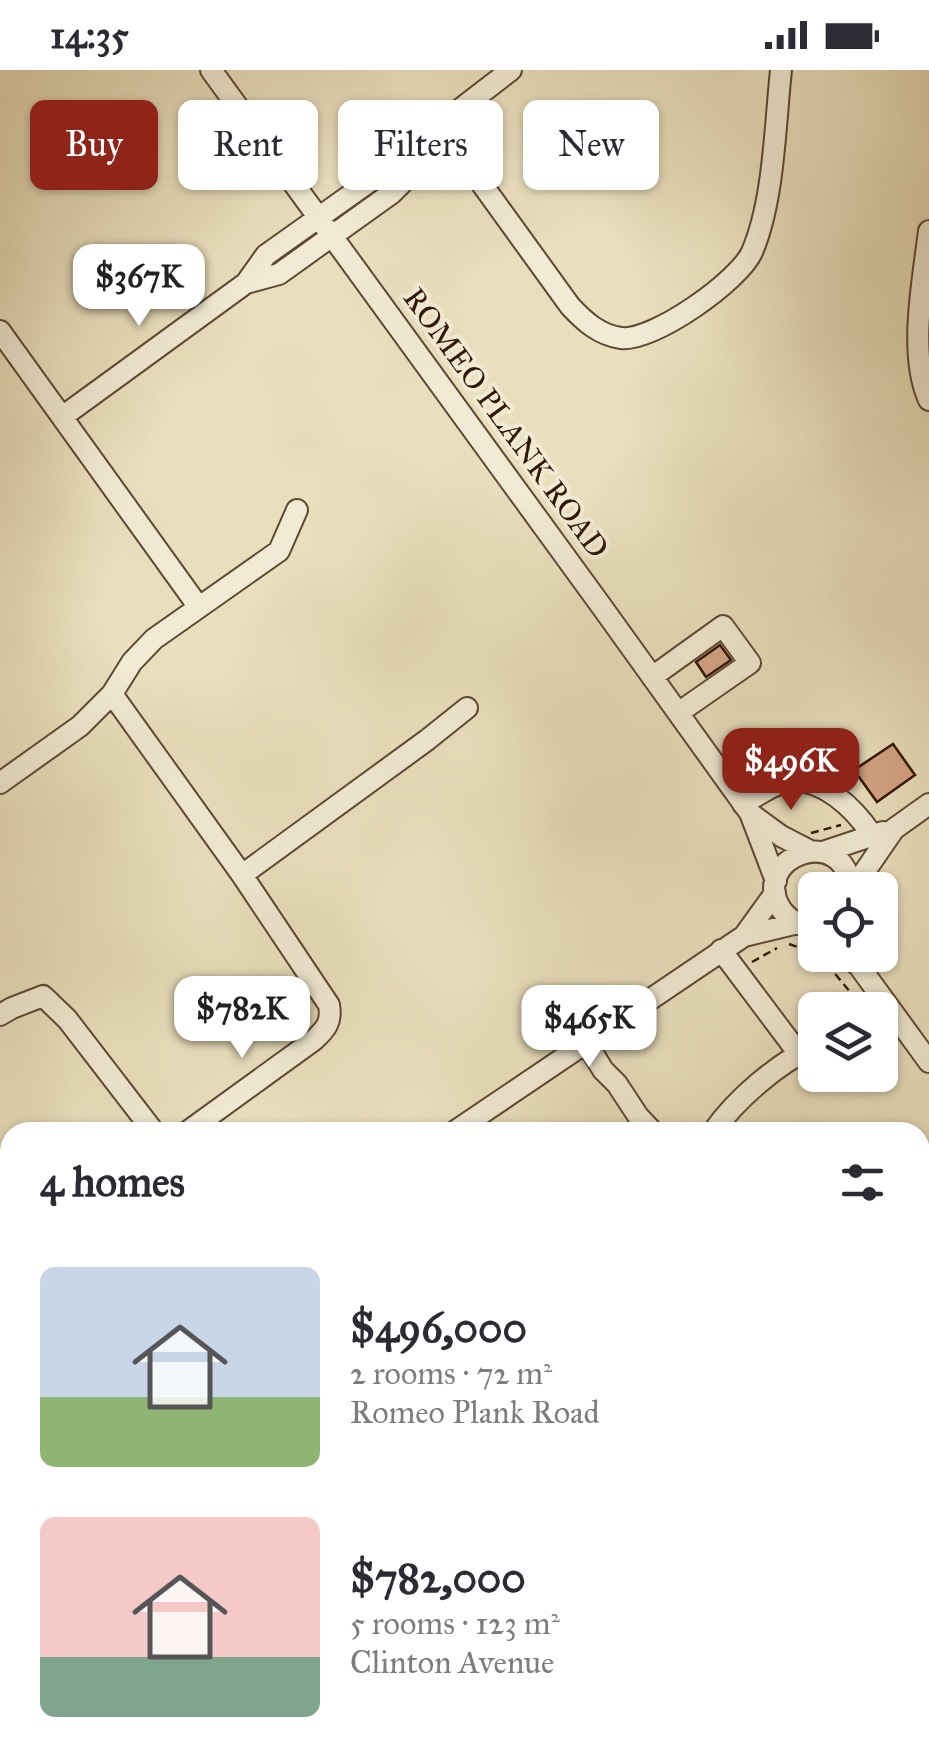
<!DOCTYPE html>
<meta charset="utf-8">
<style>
:root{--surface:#fff;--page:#f2f2f3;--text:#2b2b33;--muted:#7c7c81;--accent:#8f2418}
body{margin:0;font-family:"IM FELL Great Primer",serif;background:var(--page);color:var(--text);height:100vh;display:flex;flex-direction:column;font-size:38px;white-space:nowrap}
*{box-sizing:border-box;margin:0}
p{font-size:32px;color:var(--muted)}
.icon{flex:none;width:55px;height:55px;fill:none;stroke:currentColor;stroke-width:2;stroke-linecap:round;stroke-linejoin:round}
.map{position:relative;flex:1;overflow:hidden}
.sheet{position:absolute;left:0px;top:1052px;width:930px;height:642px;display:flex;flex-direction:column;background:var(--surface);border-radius:30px 30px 0 0;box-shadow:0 2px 8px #0004}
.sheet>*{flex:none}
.guide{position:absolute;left:30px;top:30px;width:870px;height:90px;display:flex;gap:20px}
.tools{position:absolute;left:798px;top:802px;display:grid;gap:20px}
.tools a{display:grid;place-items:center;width:100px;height:100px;border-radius:15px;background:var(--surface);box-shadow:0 2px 8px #0004;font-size:50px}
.price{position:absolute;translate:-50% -85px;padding:0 22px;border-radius:20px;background:#fff;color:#222;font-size:32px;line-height:65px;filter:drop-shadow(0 2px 5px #0008)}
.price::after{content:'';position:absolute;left:50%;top:60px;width:30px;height:22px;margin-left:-15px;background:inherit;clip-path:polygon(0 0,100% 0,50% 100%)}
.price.current{background:var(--accent);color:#fff}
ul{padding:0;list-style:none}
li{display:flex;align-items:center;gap:30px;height:250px;padding:0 40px}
li span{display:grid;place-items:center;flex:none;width:280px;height:200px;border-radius:15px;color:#555}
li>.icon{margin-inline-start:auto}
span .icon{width:120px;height:120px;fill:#fffc;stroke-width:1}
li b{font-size:42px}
h2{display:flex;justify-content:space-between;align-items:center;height:120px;padding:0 40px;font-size:42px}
.chip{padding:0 35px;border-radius:15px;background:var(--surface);box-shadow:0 2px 8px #0004;font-size:35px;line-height:90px}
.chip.current{background:var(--accent);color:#fff}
.status{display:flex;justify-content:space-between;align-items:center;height:70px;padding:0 50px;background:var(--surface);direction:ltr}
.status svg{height:28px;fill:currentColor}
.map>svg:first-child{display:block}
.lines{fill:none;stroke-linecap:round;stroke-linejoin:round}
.stream{stroke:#6e7a69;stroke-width:4}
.building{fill:#d4a385;stroke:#301603;stroke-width:2.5}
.minor-casing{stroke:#5e4832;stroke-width:24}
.path{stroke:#301603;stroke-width:2.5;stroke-dasharray:8 5;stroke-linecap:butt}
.minor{stroke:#f1ead4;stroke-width:20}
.labels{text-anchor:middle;stroke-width:8;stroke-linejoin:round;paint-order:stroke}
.street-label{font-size:30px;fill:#301603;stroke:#f1ead4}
</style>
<div class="status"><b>14:35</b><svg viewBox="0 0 49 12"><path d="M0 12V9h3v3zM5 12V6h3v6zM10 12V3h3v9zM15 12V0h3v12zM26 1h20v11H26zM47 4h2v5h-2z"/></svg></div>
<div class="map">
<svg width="929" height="1693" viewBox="0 0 929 1693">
<rect width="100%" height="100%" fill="#e9dfbd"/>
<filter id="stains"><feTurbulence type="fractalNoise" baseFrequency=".002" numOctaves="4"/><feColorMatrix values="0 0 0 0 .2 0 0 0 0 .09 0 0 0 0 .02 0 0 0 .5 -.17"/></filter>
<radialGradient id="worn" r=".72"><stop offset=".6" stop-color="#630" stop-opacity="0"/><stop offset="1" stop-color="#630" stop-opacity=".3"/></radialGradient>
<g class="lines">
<path class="stream" d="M920,1392L929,1395"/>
</g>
<path class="building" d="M720,575L731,590L706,607L696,592Z
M893,674L915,705L877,732L854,700Z"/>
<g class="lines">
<defs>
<path id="minor" d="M211,0L602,537L750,743L776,811
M436,65L457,83L471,99L570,236C584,251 599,265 621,268C653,272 739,211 752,182C774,131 775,56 781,0
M929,161C923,211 908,284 929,330
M246,213L279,204L392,123L423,92L432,73
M0,261L198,536
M62,347L246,213L266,185L366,114L421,77L436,65L450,47L511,0
M652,607L723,556L750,593L678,643
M112,624L242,805L329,935C332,952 326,959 314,970L187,1062
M0,713L80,656L112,624L132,592L154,569L279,481L297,440
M743,734C756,727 771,715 786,712C821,705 855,739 872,765
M751,744L781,766L810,781
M823,782L883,762
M242,805L427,670L467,638
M852,820L894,759L929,734
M815,856C802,856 789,851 781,839C748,788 845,750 851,820
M744,866L775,823
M721,880L799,984
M845,885L859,896L929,992
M0,945L12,938L43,926L67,949L154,1062
M586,972L603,1000L617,1014L638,1046L653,1062
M454,1062L744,866L798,853
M713,1062C736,1029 778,993 815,976
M0,1190L10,1183
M0,1377L10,1370
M0,1408L10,1422
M920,1658L929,1652
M199,1685L205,1693
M461,1685L467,1693
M737,1685L742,1693
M872,1693L883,1685"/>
</defs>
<use href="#minor" class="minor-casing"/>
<path class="path" d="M811,763L841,755
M789,874L809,881L825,893L829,889
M752,892L777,878
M827,894L865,940"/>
<use href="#minor" class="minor"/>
</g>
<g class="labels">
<g class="street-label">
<text transform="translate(506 353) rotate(54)" y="10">ROMEO PLANK ROAD</text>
</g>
</g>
<rect width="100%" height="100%" filter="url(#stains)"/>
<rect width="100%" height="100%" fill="url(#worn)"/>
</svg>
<div class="tools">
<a><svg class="icon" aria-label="locate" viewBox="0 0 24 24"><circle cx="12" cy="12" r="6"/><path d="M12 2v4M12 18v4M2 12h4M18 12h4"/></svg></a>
<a><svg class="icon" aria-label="layers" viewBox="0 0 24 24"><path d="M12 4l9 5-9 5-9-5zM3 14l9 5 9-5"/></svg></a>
</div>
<b class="price" style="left:139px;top:259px">$367K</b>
<b class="price current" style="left:791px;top:743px">$496K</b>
<b class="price" style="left:242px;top:991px">$782K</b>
<b class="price" style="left:589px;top:1000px">$465K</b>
<div class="guide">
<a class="chip current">Buy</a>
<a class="chip">Rent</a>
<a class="chip">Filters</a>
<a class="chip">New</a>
</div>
<section class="sheet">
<h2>4 homes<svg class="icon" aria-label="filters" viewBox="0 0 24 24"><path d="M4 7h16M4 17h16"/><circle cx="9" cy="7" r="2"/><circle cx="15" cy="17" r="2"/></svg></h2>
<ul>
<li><span style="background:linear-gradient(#c9d6e8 65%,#8fb573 0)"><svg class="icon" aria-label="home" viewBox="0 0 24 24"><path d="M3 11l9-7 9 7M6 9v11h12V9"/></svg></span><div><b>$496,000</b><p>2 rooms · 72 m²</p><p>Romeo Plank Road</p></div></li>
<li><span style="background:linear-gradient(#f6c9c9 70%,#7fa58c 0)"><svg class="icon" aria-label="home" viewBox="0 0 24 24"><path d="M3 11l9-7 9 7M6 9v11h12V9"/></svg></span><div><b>$782,000</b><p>5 rooms · 123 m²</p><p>Clinton Avenue</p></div></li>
</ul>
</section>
</div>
